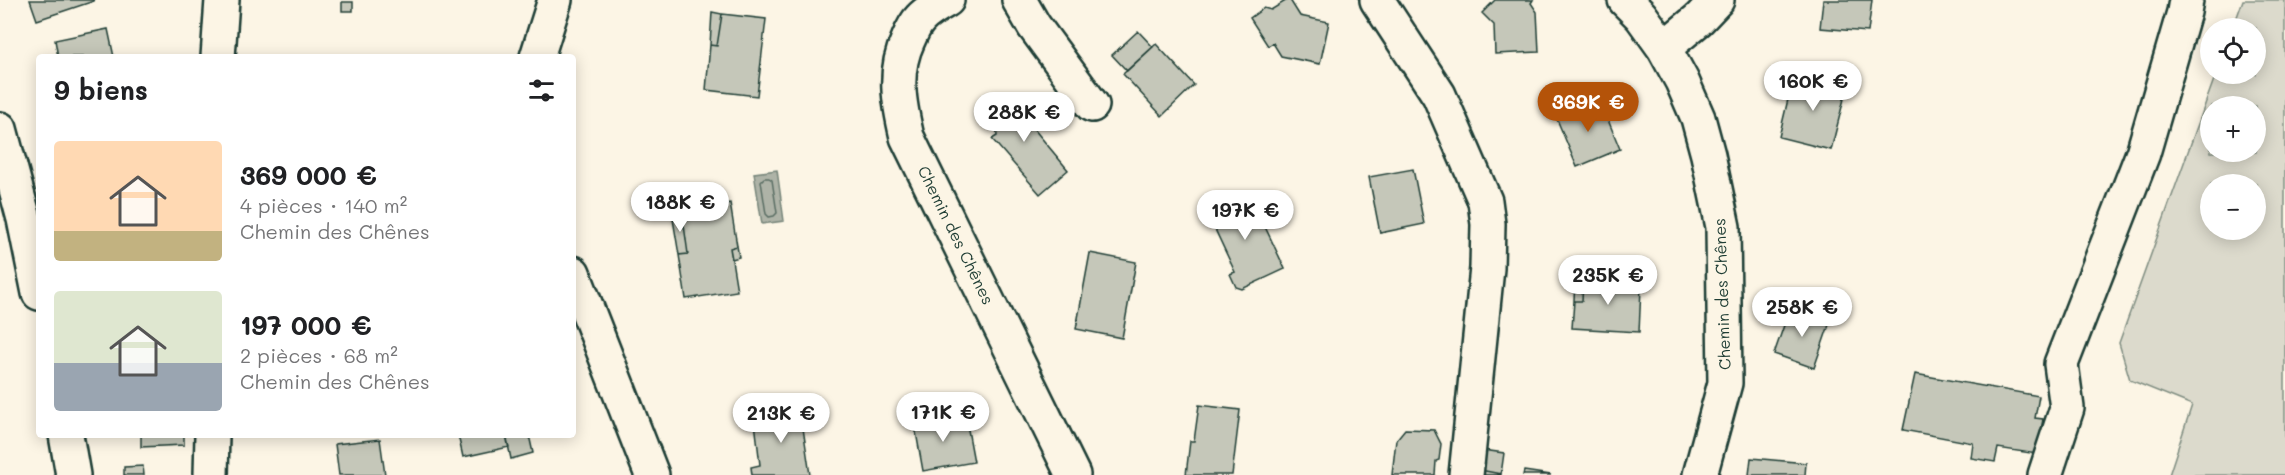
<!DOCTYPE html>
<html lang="fr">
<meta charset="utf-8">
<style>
:root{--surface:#fff;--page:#f2f2f2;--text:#202124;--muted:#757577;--accent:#b45309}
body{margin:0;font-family:Mali,sans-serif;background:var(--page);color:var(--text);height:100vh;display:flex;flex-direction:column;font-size:22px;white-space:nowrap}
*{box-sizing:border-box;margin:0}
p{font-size:20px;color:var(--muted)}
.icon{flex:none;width:33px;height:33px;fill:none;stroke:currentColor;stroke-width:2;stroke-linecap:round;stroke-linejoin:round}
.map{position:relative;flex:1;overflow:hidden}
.details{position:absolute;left:36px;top:54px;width:540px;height:384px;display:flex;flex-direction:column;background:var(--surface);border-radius:6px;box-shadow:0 3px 15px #0003}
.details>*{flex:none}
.controls{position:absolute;left:2200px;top:18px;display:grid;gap:12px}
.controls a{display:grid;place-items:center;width:66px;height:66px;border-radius:50%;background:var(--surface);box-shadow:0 3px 15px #0003;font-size:30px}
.price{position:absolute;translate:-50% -51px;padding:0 14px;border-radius:21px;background:#fff;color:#222;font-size:20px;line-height:39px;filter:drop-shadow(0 2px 3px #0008)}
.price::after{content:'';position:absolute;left:50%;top:36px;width:18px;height:14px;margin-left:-9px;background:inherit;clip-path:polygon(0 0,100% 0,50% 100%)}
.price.selected{background:var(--accent);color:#fff}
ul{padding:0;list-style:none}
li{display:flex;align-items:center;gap:18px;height:150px;padding:0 18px}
li span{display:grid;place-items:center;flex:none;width:168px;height:120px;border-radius:6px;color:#555}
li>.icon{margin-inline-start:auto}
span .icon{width:72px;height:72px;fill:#fffc;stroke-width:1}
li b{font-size:26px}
h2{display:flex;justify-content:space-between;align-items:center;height:72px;padding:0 18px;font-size:26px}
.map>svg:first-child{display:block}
.green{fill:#dcdacc;stroke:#7e8c80;stroke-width:1.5;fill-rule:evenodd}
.water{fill:#aeb3a7;stroke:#758479;stroke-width:1.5}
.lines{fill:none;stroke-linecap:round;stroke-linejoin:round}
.shore{stroke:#586c62;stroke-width:1.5}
.building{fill:#c5c7b9;stroke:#1f3d34;stroke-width:1.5}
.minor-casing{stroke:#1f3d34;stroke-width:38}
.major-casing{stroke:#1f3d34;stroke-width:38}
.minor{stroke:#fcf5e5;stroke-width:33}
.major{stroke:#fcf5e5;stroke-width:33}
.labels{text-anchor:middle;stroke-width:6;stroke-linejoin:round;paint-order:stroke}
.street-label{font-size:16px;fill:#1f3d34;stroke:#fcf5e5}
</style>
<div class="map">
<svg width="2285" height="475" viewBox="0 0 2285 475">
<rect width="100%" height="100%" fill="#fcf5e5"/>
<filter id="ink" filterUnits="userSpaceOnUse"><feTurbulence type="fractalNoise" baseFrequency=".0167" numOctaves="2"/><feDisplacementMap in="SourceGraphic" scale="12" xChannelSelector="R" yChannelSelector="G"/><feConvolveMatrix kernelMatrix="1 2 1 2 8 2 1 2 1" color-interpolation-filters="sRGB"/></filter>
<g filter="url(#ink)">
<path class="green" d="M2243,0H2285V475H2169L2192,405L2130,380L2119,343L2216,74H2256V28H2233ZM2211,106H2256V152H2211ZM2211,184H2256V230H2211Z"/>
<path class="water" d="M777,170L784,221L762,224L754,173Z"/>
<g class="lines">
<path class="shore" d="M764,178H769L772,180L777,213L774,216L769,217L766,214L761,181Z"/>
</g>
<path class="building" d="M30,0H94V1L37,20Z
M1287,0H1290L1300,16L1329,22L1320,64L1281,56L1273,43L1268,46L1250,18L1264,8L1271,10Z
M1495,0H1533L1531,3L1537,12L1539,52L1495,54L1494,25L1482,13Z
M1823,0H1872L1868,32L1820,28Z
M342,2H353V11H342Z
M712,12L722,14L717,46L710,45Z
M722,14L766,19L757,96L706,90L710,45L717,46Z
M108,29L114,57H58L55,40Z
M1138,31L1153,47L1127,71L1112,55Z
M1156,44L1194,85L1162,116L1123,74Z
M1794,74L1847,87L1831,150L1779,137Z
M994,94L1020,97L1031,110L1029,123L1068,170L1040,194L992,139L997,136L996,123L990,122Z
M1599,98L1620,149L1577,167L1556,117Z
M1413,169L1424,224L1380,233L1369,177Z
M1248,191L1285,269L1242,289L1236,287L1230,274L1235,272L1206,210Z
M730,203L737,246L730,248L737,291L686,299L679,255L688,254L682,211Z
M682,211L688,254L679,255L672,213Z
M737,246L739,257L732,259L730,248Z
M1090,253L1136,262L1122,338L1076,329Z
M1602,273L1623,275V287L1641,288L1639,332L1572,328L1574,301H1582L1583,280L1602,281Z
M1575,279L1583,280L1582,301H1574Z
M1790,308L1830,322L1814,368L1774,354Z
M1915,374L2039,396L2035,418L2043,419L2037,454L1998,448L1995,462L1971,458L1973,443L1903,430Z
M1199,405L1240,410L1232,475H1186L1190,441H1194Z
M800,408L810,475H752L751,467L760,465L754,414Z
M940,417L941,424L966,419L974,462L923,471L914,421Z
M1405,429L1434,430L1441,444L1439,460L1436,461L1435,475H1392L1396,440Z
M141,435H184V445L141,447Z
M458,435H506L509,447L463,457Z
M506,435H529L533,453L511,459Z
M380,439L385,475H339L335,444Z
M1483,450L1504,453L1501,474L1480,470Z
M1751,458L1806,463L1805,475H1749Z
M143,466L144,475H124V467Z
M1480,470L1501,474V475H1479Z
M1524,471L1551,475H1523Z"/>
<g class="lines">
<defs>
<path id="minor" d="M947,0C938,5 927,11 920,19C915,24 911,33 908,40C893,72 899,103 907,137L1073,475
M1019,0L1034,26L1092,105
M1377,0L1439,95L1485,201L1488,224L1487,268L1466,475
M1625,0L1641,16L1664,48L1682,81L1698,118L1708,155L1723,227L1725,383L1700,475
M1664,48L1699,19L1717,0
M537,57L555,0
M0,129L24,219L39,293
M573,273L652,475
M66,435L73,475
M2045,475L2067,408L2061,364L2143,153L2184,12L2186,0"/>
<path id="major" d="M218,57L222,0
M211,475L212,435"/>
</defs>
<use href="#minor" class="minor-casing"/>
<use href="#major" class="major-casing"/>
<use href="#minor" class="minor"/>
<use href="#major" class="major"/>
</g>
</g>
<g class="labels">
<g class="street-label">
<text transform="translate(956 235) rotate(64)" y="6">Chemin des Chênes</text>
<text transform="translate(1722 294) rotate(-92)" y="6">Chemin des Chênes</text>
</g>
</g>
</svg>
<div class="controls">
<a><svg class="icon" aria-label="locate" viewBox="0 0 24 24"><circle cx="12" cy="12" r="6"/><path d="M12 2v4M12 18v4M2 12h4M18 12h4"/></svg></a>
<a>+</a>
<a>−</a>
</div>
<b class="price" style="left:1813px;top:112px">160K €</b>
<b class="price selected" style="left:1588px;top:133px">369K €</b>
<b class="price" style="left:1024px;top:143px">288K €</b>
<b class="price" style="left:680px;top:233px">188K €</b>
<b class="price" style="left:1245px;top:241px">197K €</b>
<b class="price" style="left:1608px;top:306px">235K €</b>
<b class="price" style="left:1802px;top:338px">258K €</b>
<b class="price" style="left:943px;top:443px">171K €</b>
<b class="price" style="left:781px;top:444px">213K €</b>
<section class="details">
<h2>9 biens<svg class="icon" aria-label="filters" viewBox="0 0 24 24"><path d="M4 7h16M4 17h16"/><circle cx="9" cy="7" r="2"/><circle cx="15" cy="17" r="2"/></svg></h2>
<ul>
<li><span style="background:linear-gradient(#ffd9b3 75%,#c2b280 0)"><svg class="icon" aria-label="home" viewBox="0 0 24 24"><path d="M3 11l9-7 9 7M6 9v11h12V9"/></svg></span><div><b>369 000 €</b><p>4 pièces · 140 m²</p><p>Chemin des Chênes</p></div></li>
<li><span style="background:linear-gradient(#dfe7d0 60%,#9aa5b1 0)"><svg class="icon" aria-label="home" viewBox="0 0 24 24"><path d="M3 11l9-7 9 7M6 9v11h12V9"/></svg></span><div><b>197 000 €</b><p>2 pièces · 68 m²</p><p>Chemin des Chênes</p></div></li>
</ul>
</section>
</div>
